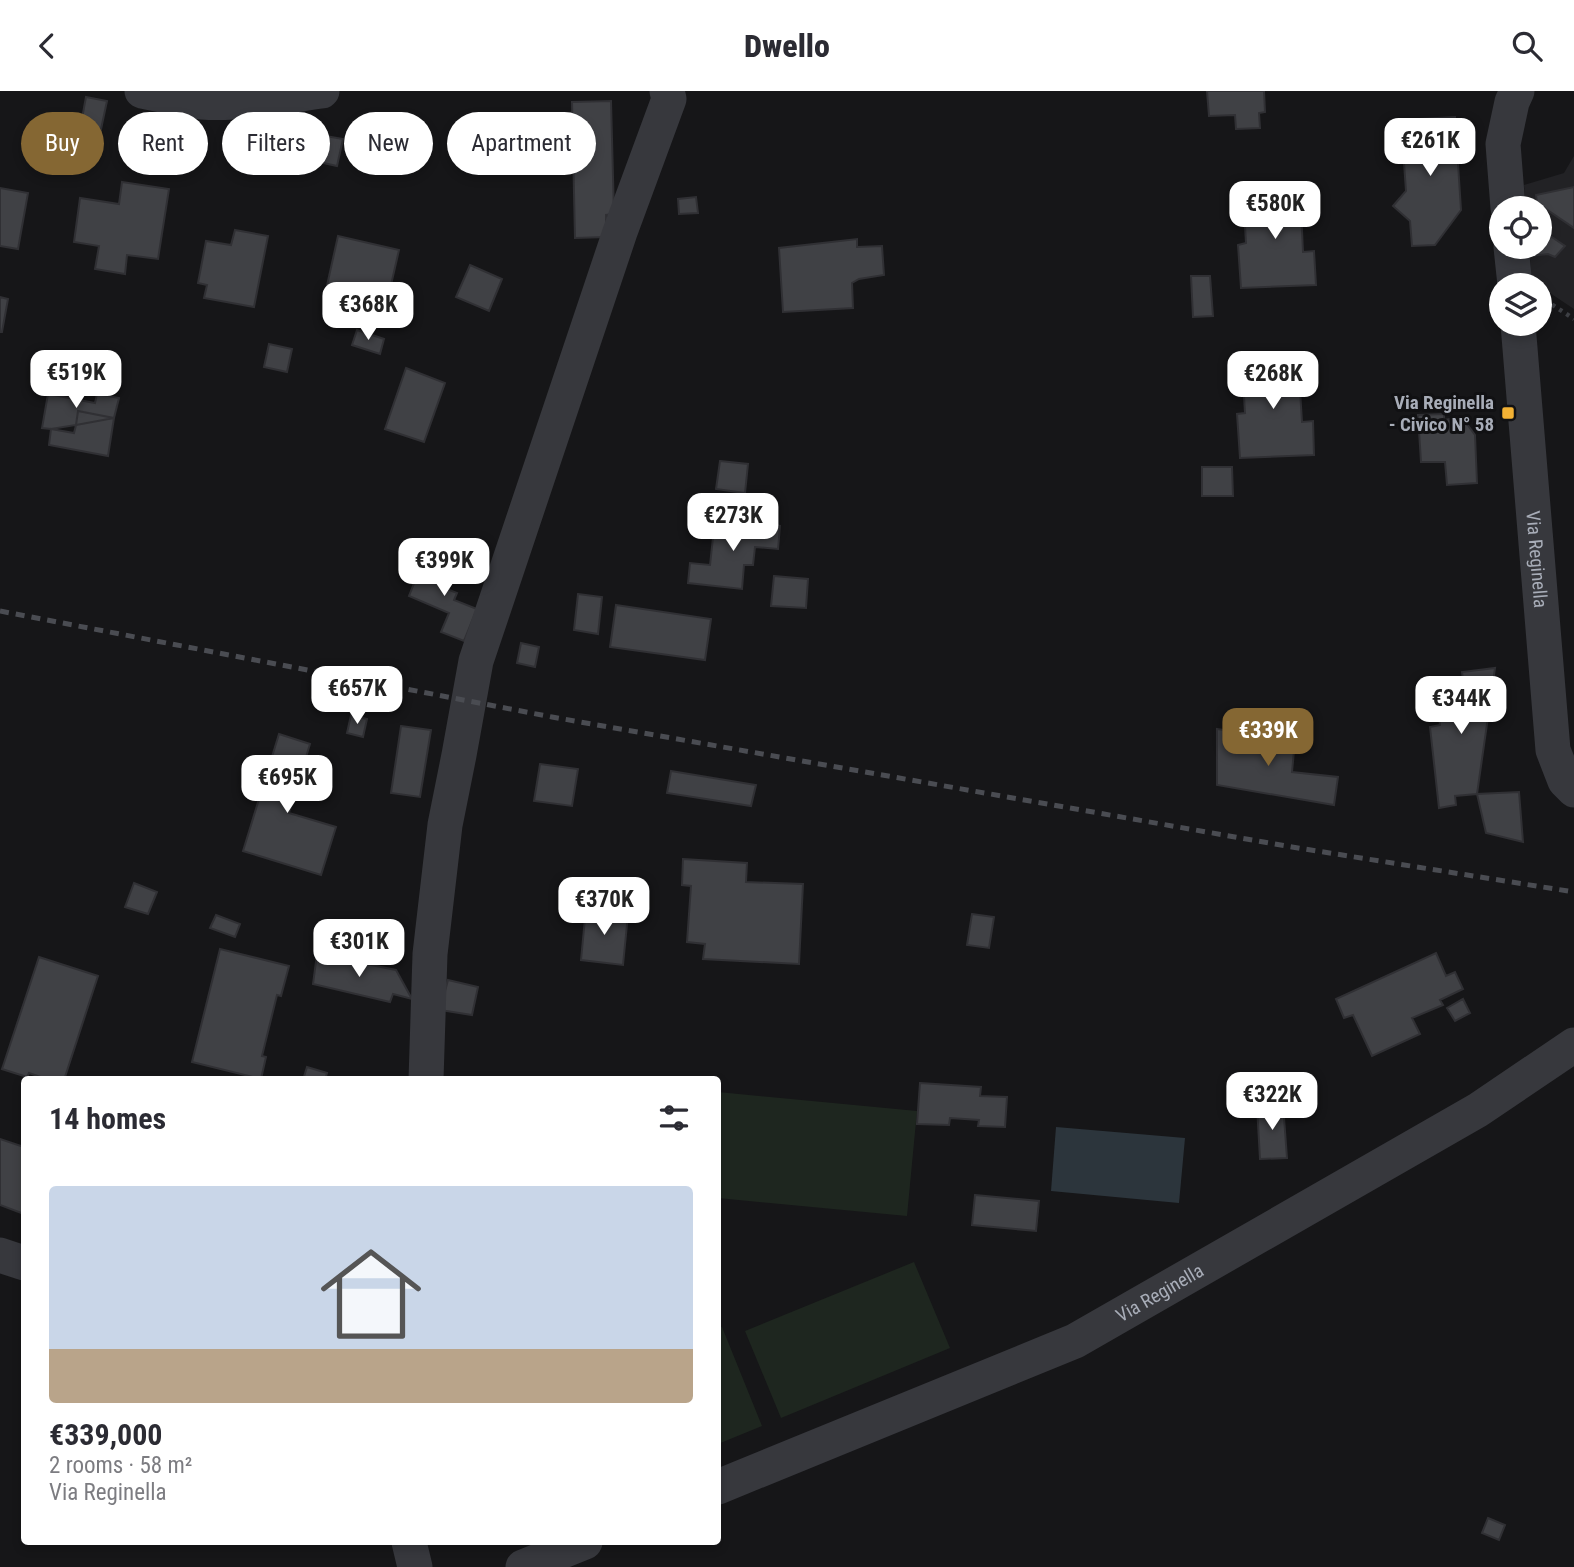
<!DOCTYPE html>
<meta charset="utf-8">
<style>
:root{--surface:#fff;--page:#f7f7f7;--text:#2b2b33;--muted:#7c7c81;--line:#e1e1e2;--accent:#856733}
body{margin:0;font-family:"Roboto Condensed",sans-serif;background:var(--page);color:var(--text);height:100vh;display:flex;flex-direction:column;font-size:26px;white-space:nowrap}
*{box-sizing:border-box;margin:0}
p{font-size:23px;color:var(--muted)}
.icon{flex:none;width:38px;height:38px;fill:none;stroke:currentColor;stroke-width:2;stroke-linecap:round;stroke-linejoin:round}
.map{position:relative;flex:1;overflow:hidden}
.details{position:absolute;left:21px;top:985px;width:700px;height:469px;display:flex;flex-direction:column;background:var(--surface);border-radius:7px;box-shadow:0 4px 10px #0003}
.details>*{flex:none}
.banner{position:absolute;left:21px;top:21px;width:700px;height:63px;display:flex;gap:14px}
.controls{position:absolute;left:1489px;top:105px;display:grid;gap:14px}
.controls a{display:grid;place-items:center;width:63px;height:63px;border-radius:50%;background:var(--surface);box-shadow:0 4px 10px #0003;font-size:35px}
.price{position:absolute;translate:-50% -60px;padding:0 16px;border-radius:14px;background:#fff;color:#222;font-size:23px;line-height:46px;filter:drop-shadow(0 2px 4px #0008)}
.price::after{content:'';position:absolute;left:50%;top:42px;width:21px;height:16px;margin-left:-10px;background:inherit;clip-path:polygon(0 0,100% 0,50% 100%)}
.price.on{background:var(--accent);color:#fff}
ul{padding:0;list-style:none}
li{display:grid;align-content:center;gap:14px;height:371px;padding:0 28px}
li+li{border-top:2px solid var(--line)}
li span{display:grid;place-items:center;height:217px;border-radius:7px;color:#555}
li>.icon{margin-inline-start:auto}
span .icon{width:126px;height:126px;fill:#fffc;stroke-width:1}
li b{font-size:30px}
h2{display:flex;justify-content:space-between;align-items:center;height:84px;padding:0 28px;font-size:30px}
.tag{padding:0 24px;border-radius:32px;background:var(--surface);box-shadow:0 4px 10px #0003;font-size:24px;line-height:63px}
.tag.on{background:var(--accent);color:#fff}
header{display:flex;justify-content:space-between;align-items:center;height:91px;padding:0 28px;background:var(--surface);font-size:32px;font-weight:800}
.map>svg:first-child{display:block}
.built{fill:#222225}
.green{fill:#1e261f}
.water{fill:#2c353c}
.building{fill:#404145;stroke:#303034;stroke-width:2}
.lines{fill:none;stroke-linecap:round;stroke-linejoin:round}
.path{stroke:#3d3f44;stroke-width:4.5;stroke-dasharray:3.5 5;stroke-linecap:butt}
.minor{stroke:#37383d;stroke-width:35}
.rail{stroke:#4a4c52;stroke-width:5;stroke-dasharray:9 7;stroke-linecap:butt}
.poi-dot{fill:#f2b134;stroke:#111113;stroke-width:2.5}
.labels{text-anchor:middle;stroke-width:6;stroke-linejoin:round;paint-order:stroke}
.poi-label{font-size:19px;font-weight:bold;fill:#a8adb8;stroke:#111113;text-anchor:end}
.street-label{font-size:19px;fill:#a8adb8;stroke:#111113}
</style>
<header><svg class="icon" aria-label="back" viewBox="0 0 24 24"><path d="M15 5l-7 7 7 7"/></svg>Dwello<svg class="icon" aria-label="search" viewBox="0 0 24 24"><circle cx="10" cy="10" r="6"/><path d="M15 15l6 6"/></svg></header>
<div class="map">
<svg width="1574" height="1476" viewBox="0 0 1574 1476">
<rect width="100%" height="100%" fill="#161618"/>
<path class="built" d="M1574,65V218L1532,190L1529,156H1540V117H1526L1524,94L1564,82Z"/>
<path class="green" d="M718,1001L917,1020L907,1125L718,1107Z
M914,1171L950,1257L781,1327L745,1240Z
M722,1236L762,1335L718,1353V1237Z"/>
<path class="water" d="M1056,1036L1185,1047L1179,1112L1051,1100Z"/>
<path class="building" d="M1207,0H1264L1265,21L1259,22L1260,37L1236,38L1235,24L1209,25Z
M86,6L107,10L100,43L91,41L88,55L77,54Z
M611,10L614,123L606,124V146L575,147L572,11Z
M1455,26L1461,119L1435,154L1412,155L1410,130L1393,115L1406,100L1401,29Z
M320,44L343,48L337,75L314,70Z
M122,91L169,98L158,168L127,164L125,183L95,178L99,155L74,151L80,107L119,113Z
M1574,96V137L1537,112L1536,104Z
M0,97L28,102L18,158L0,155Z
M1300,97L1303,161L1314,160L1316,194L1241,197L1238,154L1246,152L1243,100Z
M696,106L698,122L679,123L678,108Z
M1540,138L1565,155L1555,166L1548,163L1531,165L1530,156H1540Z
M235,139L268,145L254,216L204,207L207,194L198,192L206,150L231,154Z
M338,145L399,159L383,229L355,222L358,206L326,199Z
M857,148V156L882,155L884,184L859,188L852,192L853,217L783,221L779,157Z
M470,174L502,188L489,220L456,206Z
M1191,185H1210L1213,225L1193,226Z
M0,206L8,208L2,241H0Z
M357,239L384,248L380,263L352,254Z
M269,253L292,258L287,281L264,276Z
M1298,267L1302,331L1313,330L1314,364L1240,367L1237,323L1245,322L1242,270Z
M406,277L445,292L424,351L385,338Z
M48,303L95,312L97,303L119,307L114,327L78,320L76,334L51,338L42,337Z
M78,320L114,327L76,334Z
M1444,323V329L1456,327L1467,333L1475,344L1477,392L1447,394L1445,371H1421L1418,324Z
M114,327L108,365L49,354L51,338L74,342L76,334Z
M720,370L748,373L745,402L716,398Z
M1202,376H1232L1233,405H1202Z
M715,428L780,435L778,458L755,456L753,474H744L742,498L688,492L690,472L710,474Z
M432,466L455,476L447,498L457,502L454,509L477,518L464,550L441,541L449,522L409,505L417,485L423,488Z
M774,485L808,488L806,517L771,515Z
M578,503L602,506L598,543L574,539Z
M616,514L711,528L705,569L610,556Z
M521,552L539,556L535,576L517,572Z
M1495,577L1477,703L1455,705L1456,714L1439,717L1430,636L1440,634L1436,600L1464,596L1462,581Z
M351,624L367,628L363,646L347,642Z
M401,635L431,639L420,706L391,702Z
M1217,638L1295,649L1292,681L1338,686L1334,714L1217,694Z
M279,643L310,653L289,722L336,736L321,784L243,760Z
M540,673L578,678L572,715L534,710Z
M671,680L756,694L751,715L667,702Z
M1519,701L1523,751L1486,742L1477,703Z
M683,768L747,772L746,791L803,793L799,873L703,868L705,853L687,851L691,795L682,794Z
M134,792L157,801L148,823L125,816Z
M586,817L628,823L623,874L581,869Z
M972,823L994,826L989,857L967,854Z
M216,824L240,833L235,846L210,837Z
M220,858L289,875L281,905L277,904L262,965L266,966L261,988L192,971Z
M1436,862L1446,885L1455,881L1463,898L1440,909L1443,914L1412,927L1420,943L1372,965L1353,924L1344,927L1336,908Z
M317,863L396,879L412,908L393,903L390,911L313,893Z
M39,866L98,885L64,989H49L29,982L27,986L2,978Z
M448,889L478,896L472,924L440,919Z
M1463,908L1470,922L1455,930L1447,917Z
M307,976L327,982L325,989H303Z
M920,992L981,996L980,1005L1007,1006L1005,1036L978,1035L979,1029L950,1027L949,1034L917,1033Z
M1283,1013L1287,1067L1260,1068L1257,1015Z
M0,1048L24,1056V1123L0,1114Z
M975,1104L1039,1110L1036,1140L972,1134Z
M1488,1427L1505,1434L1499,1449L1482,1442Z"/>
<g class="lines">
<path class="path" d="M1545,209L1574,228"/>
<g class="minor">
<path d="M142,0C162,4 182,9 202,11C239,14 285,5 322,0"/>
<path d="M1508,117L1503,53L1512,11L1517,0"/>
<path d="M1511,156L1515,194"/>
<path id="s1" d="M1518,233L1553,659L1565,690L1574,699"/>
<path d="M426,989L430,863L445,734L459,664L476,570L620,141L669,8L667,0"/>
<path d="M0,1164L24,1172"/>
<path id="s2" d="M718,1396L1075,1250L1478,1019L1574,954"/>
<path d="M409,1451L415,1476"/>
<path d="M523,1476L585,1451"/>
</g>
<path class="rail" d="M0,520L552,626L1292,756L1574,801"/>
</g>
<rect class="poi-dot" x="1501" y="315" width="14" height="14" rx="3.5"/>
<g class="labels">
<g class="poi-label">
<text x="1494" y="318">Via Reginella<tspan x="1494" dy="22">- Civico N° 58</tspan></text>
</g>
<g class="street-label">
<text dy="7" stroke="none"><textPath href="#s1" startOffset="236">Via Reginella</textPath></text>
<text dy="7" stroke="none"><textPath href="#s2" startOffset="483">Via Reginella</textPath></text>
</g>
</g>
</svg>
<div class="controls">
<a><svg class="icon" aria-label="locate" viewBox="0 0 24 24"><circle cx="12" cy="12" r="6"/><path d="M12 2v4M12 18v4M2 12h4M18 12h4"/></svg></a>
<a><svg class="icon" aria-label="layers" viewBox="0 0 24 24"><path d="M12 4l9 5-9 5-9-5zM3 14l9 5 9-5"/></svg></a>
</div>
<b class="price" style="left:1430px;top:87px">€261K</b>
<b class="price" style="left:1275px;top:150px">€580K</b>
<b class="price" style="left:368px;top:251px">€368K</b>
<b class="price" style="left:76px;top:319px">€519K</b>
<b class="price" style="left:1273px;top:320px">€268K</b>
<b class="price" style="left:733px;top:462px">€273K</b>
<b class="price" style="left:444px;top:507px">€399K</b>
<b class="price" style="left:357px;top:635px">€657K</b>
<b class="price" style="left:1461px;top:645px">€344K</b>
<b class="price on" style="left:1268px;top:677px">€339K</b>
<b class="price" style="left:287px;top:724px">€695K</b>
<b class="price" style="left:604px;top:846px">€370K</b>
<b class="price" style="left:359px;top:888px">€301K</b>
<b class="price" style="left:1272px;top:1041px">€322K</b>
<div class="banner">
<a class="tag on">Buy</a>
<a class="tag">Rent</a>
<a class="tag">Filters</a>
<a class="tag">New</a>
<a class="tag">Apartment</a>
</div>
<section class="details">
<h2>14 homes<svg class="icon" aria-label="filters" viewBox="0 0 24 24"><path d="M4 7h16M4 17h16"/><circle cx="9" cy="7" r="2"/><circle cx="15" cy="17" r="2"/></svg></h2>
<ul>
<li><span style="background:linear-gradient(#c9d6e8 75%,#b9a48a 0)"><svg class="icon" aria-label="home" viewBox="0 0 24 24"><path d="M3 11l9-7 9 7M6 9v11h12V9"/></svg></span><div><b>€339,000</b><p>2 rooms · 58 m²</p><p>Via Reginella</p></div></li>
</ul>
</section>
</div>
